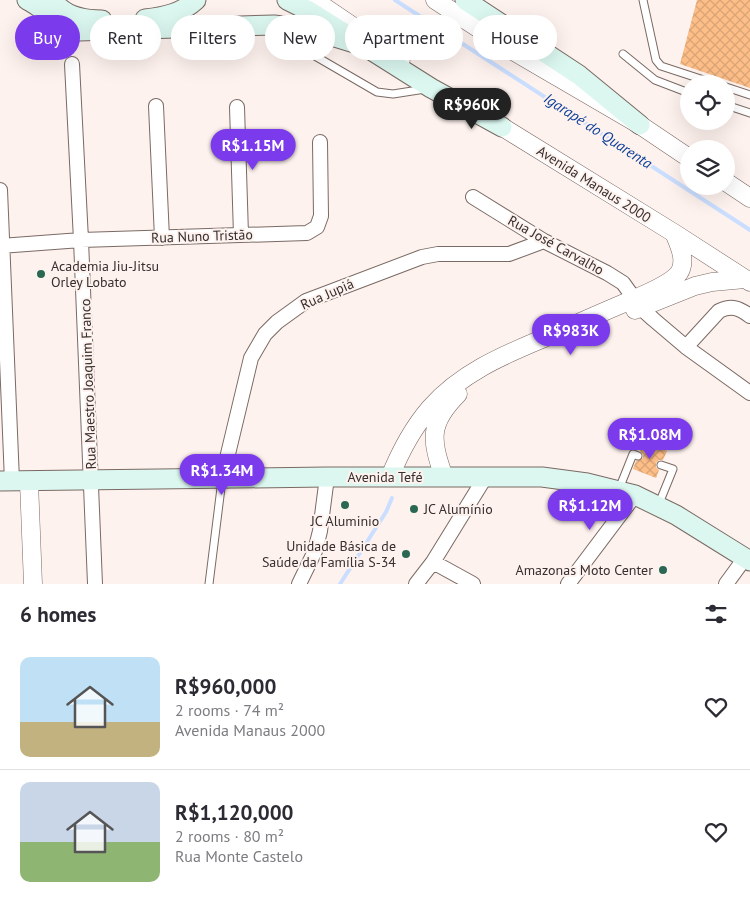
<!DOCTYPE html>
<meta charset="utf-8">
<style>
:root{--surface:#fff;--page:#f2f2f3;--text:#2b2b33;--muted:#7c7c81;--line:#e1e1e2;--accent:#7c3aed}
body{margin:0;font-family:"PT Sans",sans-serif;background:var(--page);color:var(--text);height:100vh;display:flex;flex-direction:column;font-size:19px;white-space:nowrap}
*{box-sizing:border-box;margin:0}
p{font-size:16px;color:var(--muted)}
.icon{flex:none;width:28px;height:28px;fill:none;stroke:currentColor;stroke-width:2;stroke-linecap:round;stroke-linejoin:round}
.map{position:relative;height:584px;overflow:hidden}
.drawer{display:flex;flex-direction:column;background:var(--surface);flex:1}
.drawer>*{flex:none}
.banner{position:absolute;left:15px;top:15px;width:720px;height:45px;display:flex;gap:10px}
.controls{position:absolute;left:680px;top:75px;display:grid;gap:10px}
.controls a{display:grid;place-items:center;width:55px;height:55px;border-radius:50%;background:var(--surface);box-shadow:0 5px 20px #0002;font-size:25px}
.price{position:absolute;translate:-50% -42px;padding:0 11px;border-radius:18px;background:var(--accent);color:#fff;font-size:16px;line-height:32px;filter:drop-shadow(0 1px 2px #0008)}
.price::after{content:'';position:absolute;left:50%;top:30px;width:15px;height:11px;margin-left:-8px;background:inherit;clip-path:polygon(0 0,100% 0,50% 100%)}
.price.selected{background:#222;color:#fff}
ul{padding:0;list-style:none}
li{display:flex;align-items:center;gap:15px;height:125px;padding:0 20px}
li+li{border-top:1px solid var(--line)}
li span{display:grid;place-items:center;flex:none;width:140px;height:100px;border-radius:10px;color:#555}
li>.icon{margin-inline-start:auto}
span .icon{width:60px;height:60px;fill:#fffc;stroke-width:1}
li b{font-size:21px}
h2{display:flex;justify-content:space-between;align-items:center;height:60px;padding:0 20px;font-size:21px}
.chip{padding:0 18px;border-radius:22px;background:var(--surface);box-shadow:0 5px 20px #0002;font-size:18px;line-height:45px}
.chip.selected{background:var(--accent);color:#fff}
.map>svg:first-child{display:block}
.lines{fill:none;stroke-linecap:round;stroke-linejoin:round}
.stream{stroke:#cadeff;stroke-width:4}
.building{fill:url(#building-cross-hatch)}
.service-casing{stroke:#7a6a64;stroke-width:9}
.minor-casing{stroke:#7a6a64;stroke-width:16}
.tertiary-casing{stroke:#7a6a64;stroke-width:19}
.secondary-casing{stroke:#7a6a64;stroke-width:21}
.service{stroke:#fff;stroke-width:7}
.minor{stroke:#fff;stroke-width:14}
.tertiary{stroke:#fff;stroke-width:18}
.secondary{stroke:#dbf7f0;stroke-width:19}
.poi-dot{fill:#2b6853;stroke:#fef2ee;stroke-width:2}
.labels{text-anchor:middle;stroke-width:4;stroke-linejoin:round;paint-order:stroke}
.street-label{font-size:14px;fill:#362f2d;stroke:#fef2ee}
.poi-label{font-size:14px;fill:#362f2d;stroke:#fef2ee;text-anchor:start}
.water-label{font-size:15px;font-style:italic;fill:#0e3f99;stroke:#fef2ee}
</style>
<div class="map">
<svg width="750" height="584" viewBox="0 0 750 584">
<defs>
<pattern id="building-cross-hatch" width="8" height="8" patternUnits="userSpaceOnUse" patternTransform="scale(1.25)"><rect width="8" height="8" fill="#fdbe88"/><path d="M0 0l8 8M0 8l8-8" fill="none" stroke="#d9a476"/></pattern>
</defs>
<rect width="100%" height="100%" fill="#fef2ee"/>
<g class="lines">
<path class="stream" d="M395,0L750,230
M340,584L386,512L392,498"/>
</g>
<path class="building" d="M697,0H750V88L680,64Z
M644,442L667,451L663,460H659L656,463V467L659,470L656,478L633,469L636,461L643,458V455L640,451Z"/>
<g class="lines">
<defs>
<path id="service" d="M643,0L656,60L661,66L716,84
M272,31L377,92L393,94L425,89
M623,54L655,80L689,93
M726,87L750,95
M726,105L750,113
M619,489L633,454L638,456
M658,506L673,469L661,465
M209,584L222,480"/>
<path id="minor" d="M72,64L81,240L95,584
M156,106L162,238
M237,107L241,235
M0,190L12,481
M473,197L544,241L607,273L623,283L641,308L653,319L686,347L750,393
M0,246L81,240L307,233L317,227L321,216L320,142
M686,347L719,311C732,305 739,308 750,316
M222,479L251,358L265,334L277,322L306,301L422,257L438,254H509L544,241
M433,562L473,584
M299,584L315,551L320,531L327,477
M416,584L433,562L486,476
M568,584L635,495
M726,584L745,558"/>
<path id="tertiary" d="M314,0L401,59
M435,0L513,51L640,125L689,158
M491,120L674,233L750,282
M726,182L750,198
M635,310L695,286L712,282L745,279
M390,477C400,452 412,429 430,408C460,374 501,356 542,339C569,327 596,315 622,304C638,297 669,286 679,273C687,261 679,245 674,233
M444,477C431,440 428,424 458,394
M29,482L33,584"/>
<path id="secondary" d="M27,0C46,9 57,27 79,31L274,25L312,30L367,47
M53,0C64,17 84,20 102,20
M287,0L309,11L431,88L502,127
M465,0L579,75L640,125
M145,19C164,17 182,13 196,0
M0,481L327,477H542L587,483L635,495L676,515L750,561"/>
</defs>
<use href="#service" class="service-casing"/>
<use href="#minor" class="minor-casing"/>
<use href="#tertiary" class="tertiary-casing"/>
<use href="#secondary" class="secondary-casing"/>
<use href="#service" class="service"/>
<use href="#minor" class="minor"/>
<use href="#tertiary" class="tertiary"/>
<use href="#secondary" class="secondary"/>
</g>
<g class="poi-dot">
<circle cx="41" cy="274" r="5"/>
<circle cx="345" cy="505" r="5"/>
<circle cx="414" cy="509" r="5"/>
<circle cx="406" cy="554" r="5"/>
<circle cx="663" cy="570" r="5"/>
</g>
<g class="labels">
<g class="street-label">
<text transform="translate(594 184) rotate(32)" y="5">Avenida Manaus 2000</text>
<text transform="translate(202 236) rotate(-2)" y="5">Rua Nuno Tristão</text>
<text transform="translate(556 245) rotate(29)" y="5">Rua José Carvalho</text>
<text transform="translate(327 294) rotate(-24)" y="5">Rua Jupiá</text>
<text transform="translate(88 384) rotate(-92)" y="5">Rua Maestro Joaquim Franco</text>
<text x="385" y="482">Avenida Tefé</text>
</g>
<g class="poi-label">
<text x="51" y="271">Academia Jiu-Jitsu<tspan x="51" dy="16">Orley Lobato</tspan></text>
<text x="424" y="514">JC Alumínio</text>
<text x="345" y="526" text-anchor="middle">JC Aluminio</text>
<text x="396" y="551" text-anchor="end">Unidade Básica de<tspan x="396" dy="16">Saúde da Família S-34</tspan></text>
<text x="653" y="575" text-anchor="end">Amazonas Moto Center</text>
</g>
<g class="water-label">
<text transform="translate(598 131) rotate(33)" y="5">Igarapé do Quarenta</text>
</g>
</g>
</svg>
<div class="controls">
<a><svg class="icon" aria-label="locate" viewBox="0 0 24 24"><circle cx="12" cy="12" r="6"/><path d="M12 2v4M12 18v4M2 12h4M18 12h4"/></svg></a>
<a><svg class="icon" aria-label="layers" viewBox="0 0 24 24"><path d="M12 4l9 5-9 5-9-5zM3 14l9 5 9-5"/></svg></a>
</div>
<b class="price selected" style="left:472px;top:130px">R$960K</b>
<b class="price" style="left:253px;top:171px">R$1.15M</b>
<b class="price" style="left:571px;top:356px">R$983K</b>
<b class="price" style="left:650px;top:460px">R$1.08M</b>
<b class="price" style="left:222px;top:496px">R$1.34M</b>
<b class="price" style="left:590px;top:531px">R$1.12M</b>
<div class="banner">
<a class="chip selected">Buy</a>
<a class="chip">Rent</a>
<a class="chip">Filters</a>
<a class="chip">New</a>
<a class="chip">Apartment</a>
<a class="chip">House</a>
</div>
</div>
<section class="drawer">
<h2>6 homes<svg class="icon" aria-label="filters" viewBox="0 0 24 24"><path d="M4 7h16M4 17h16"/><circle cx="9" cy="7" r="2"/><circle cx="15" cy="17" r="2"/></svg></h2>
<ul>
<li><span style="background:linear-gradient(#bfe0f5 65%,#c2b280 0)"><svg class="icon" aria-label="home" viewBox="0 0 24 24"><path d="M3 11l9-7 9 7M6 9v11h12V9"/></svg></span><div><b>R$960,000</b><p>2 rooms · 74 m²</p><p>Avenida Manaus 2000</p></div><svg class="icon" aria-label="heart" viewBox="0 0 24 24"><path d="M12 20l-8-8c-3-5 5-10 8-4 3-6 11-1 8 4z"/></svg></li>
<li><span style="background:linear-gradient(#c9d6e8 60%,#8fb573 0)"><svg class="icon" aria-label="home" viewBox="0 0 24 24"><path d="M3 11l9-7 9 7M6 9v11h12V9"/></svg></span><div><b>R$1,120,000</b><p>2 rooms · 80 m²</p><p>Rua Monte Castelo</p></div><svg class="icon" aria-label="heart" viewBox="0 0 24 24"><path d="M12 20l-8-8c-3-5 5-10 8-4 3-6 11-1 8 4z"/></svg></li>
</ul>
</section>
